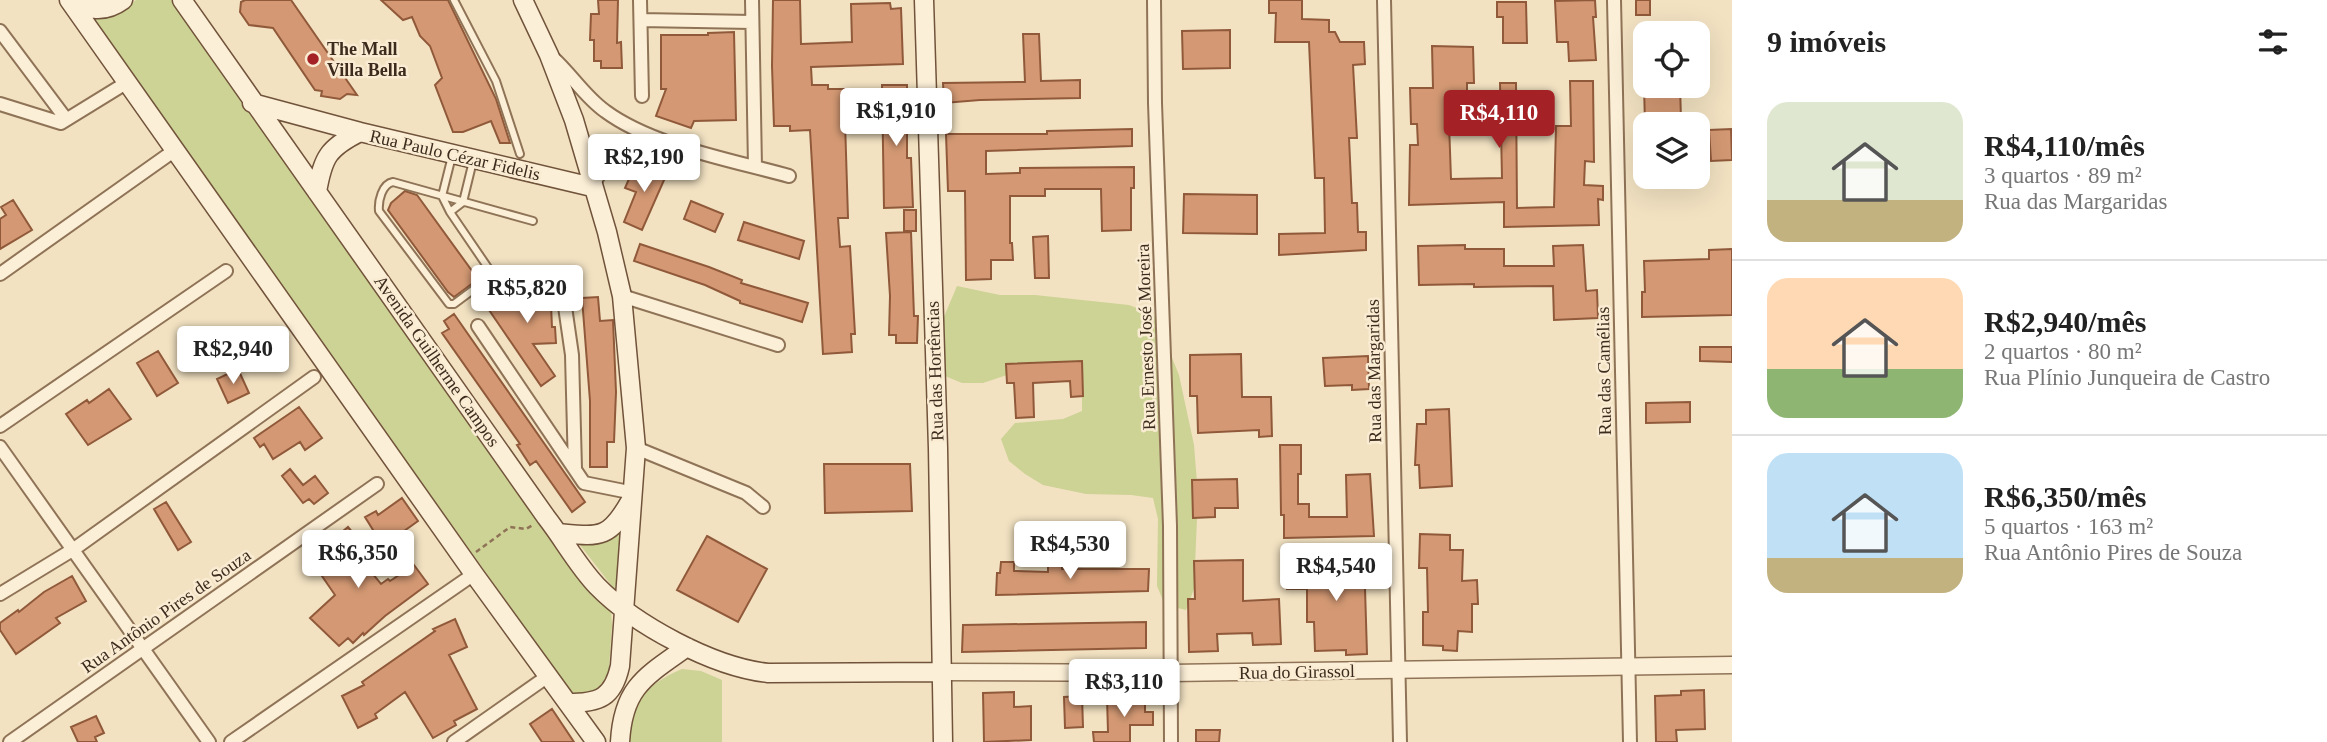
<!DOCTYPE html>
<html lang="pt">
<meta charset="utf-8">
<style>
:root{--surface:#fff;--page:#f2f2f2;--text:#222;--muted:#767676;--line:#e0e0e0;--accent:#a42126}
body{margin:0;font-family:Georgia,serif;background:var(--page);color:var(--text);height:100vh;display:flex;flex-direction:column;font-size:26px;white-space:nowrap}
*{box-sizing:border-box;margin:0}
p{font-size:23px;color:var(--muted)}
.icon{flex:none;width:38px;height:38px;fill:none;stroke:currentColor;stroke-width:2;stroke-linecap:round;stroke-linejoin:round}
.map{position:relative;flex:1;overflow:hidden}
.drawer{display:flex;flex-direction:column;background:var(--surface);width:595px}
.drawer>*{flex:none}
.buttons{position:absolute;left:1633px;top:21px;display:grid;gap:14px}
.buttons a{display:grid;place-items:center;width:77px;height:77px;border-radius:14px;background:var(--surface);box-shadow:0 7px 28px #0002;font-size:35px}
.price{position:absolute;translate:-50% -60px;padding:0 16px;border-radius:7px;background:#fff;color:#222;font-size:23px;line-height:46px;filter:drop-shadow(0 2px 4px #0008)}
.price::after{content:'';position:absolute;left:50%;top:42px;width:21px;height:16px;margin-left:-10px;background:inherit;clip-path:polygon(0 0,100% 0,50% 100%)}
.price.current{background:var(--accent);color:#fff}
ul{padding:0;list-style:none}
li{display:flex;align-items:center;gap:21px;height:175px;padding:0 35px}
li+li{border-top:2px solid var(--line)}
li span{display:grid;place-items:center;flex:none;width:196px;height:140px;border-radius:21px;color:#555}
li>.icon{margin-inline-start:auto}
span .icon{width:84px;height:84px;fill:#fffc;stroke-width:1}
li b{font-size:30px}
h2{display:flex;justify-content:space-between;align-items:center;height:84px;padding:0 35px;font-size:30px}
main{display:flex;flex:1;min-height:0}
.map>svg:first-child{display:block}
.green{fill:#cdd295}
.building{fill:#d49974;stroke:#90593a;stroke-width:2}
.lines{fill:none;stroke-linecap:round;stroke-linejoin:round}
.service-casing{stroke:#8f7357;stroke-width:10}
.minor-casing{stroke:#8f7357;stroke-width:16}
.tertiary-casing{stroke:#8f7357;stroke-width:19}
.secondary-casing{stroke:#70533a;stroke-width:21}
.path{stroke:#8f7357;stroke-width:2.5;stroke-dasharray:5 3.5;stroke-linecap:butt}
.service{stroke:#fcefd7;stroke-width:6}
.minor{stroke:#fcefd7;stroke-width:12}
.tertiary{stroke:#fcefd7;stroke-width:16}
.secondary{stroke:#fcefd7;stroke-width:18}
.poi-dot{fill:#a42126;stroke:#f9ecd3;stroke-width:2.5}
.labels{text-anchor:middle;stroke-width:5;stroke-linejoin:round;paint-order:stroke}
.poi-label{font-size:18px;font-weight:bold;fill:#3d2b1d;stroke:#f9ecd3;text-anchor:start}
.street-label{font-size:18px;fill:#3d2b1d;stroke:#f9ecd3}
</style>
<main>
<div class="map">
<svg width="1732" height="742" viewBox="0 0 1732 742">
<rect width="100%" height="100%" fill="#f2e2c2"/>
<path class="green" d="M136,0H171L611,609L612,626L608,682L595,697L581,699L571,692L92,20L117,14Z
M957,286L1000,295H1035L1129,305L1150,313L1166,326L1168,348L1179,375L1194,445L1198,495L1194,589L1186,610L1165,605L1157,586L1158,519L1153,498L1131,495L1086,494L1043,485L1025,474L1009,461L1001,439L1015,423L1063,419L1082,411V389L1069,371L1007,375L983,383H962L940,374L938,331Z
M623,532L615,590L580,545Z
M682,669L701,671L722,680V742H626C636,701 641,687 682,669Z"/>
<path class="building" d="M245,0H291L357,95L347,94L340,99L321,96L322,91L315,90L273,28L249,25L240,12L241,2Z
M381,0H448L496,99L510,143H500L491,121L463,132H453L435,85L442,78L430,46L420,36L412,17L403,20Z
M598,0H618L617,43L621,42L622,68H601V61H594V40H590L591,14H599Z
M773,0H800L801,44L852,42L851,4L890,3L891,9L901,8L903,64L811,67L812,85H828V89H844L848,218H838L840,247L850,246L855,334H851L852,352L823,354L810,130L790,131V126H774L772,66Z
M1269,0H1302V19L1329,20V32H1335L1340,42H1364L1365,64L1353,65L1357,138H1349L1352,203H1357L1358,232H1366V250L1279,255V234L1325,233L1324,178H1315L1309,42H1275L1276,13H1269Z
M1595,0L1596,17H1593L1596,60L1569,61L1568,42H1557L1555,1Z
M1636,0H1650V15H1636Z
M1497,2H1526L1527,43H1503V17H1497Z
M1230,30V68L1183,69L1182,31Z
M734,32L736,120L694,121L691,128L656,116L666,89H661V35H708V33Z
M1023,34H1039L1041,81L1080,80V98L980,100L944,103L943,83L1025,82Z
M1635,43H1645V81H1635Z
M1432,46L1473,47L1474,83H1467V99H1454L1455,123H1449L1451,179L1502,178L1500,83H1516L1517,208L1554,207L1556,126H1571L1570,81H1593L1594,162L1585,161L1584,185L1603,186V200L1598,199L1599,225L1504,227V202L1409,205L1410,145H1418L1417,124H1411L1410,88H1433Z
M882,85H907V158H911L913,207L884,208Z
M1644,86H1680L1681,119H1674V124H1645Z
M1132,129V146L986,151V174L1020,173V168L1134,167V188H1131V230L1102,231L1101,189H1045V196H1010V243H1012L1013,260H991V279L966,280L965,191H948L946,134H1047V131Z
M1731,129L1732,160L1711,161L1709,130Z
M648,163L668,171L642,230L624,222L636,192L625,188L632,172L642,176Z
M405,191L417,195L475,275L477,280L454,297L448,292L388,210L391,203Z
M1184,194L1257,195V234L1183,233Z
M13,200L32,230L0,249V219L6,215L1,207Z
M691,201L723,214L715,232L684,219Z
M904,210H916V231H904Z
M744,222L804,241L799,259L738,240Z
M911,232L914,316H918L917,343H896V335H889L890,296L886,233Z
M1048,236L1049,278H1035L1033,237Z
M640,244L709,267L742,280L741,283L808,303L802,322L740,303V301L705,285L634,261Z
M1465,245V249H1504V266H1554L1553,246L1583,245L1586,291L1597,290L1598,318L1554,320L1553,286L1474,287V284L1419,285L1418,246Z
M1732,249V315L1642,317V292H1645L1644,261L1709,259V250Z
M541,281L544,305H551L552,327H555L556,343L533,344L555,376L541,386L487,307L515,287V284Z
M598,297L600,321L613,320L616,392L614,442H607V467H590V401L582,298Z
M454,314L585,502L572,512L536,461L530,465L517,445L520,444L442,333L449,329L444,321Z
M1700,347H1732V362L1700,361Z
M158,351L178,383L157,396L137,363Z
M1241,354L1242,397H1271L1272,436L1259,437V430L1198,433L1197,396H1190V355Z
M1368,356L1369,389L1352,390V385L1325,386L1323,358Z
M1082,361L1083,396L1071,397L1070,381L1033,383L1034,417L1016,418L1014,383H1007L1006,364Z
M238,369L249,393L228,403L217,379Z
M109,389L131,419L88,445L66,414L87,400L89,403Z
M1690,402V422L1646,423V403Z
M299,407L322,438L305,450L300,442L273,459L264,444L260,447L254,438Z
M1449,409L1452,486L1420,488L1419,465H1415L1417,424H1426V410Z
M1280,445H1301V474H1298V504H1309V517H1347L1346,475L1370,474L1374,536L1284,538V515H1281Z
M824,464H910L912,511L825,513Z
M290,469L303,485L315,476L328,493L314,504L309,499L303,503L282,476Z
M1237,479L1238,508H1215V517L1193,518L1192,480Z
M402,498L418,521L383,546L365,517L376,511L378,515Z
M166,502L191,542L178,550L154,509Z
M348,527L376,561L367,567L381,584L388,579L390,581L414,565L428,584L385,616L364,635L363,633L353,643L348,638L339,646L310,618L335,595L311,560L332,545L330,542Z
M1420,534L1450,535V550H1463L1462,581L1477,580L1478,604H1472V632L1458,631L1457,651L1443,650V646L1423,645V612H1428L1427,568H1419Z
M707,536L767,569L738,622L677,590Z
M1243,560V601L1279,599L1281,644L1253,645L1252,633L1217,634L1218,651L1189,652L1188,599H1195L1194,561Z
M1001,562H1014V571L1048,572V566H1062V569H1149L1148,591L996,595L997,573H1000Z
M1375,563V588H1365L1367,654L1346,655V650L1315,651L1314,622H1307V589H1287L1286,564Z
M72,576L86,601L56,618L60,623L16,654L0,630V623L18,610L19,612L44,592Z
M455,619L467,647L449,655L477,709L454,721L456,725L433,738L405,692L375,714L377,718L358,728L342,696L364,685L362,682L435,631L433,629Z
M1146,622V648L962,652L963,625Z
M1704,690L1705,729L1676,730L1677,742H1656L1655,696L1681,695V691Z
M1014,692V707L1031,706V740L984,742L983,693Z
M1082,696L1083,727L1065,728L1064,697Z
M1107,698H1145V712H1153V725H1130V742H1094L1093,732H1108Z
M552,709L574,742H542L530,724Z
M96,716L104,733L95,737L97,742H78L71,727Z
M1196,730H1220L1219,742H1196Z"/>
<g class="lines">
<defs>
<path id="service" d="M454,0L496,81L520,154
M452,156L442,196L450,212L493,275L454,304H449L379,211C378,201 382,184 393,182L533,221
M450,212L463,202L473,161"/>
<path id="minor" d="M640,0L642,96
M752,0L755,167
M1154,0L1155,103L1170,526L1171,742
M1384,0L1400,742
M1614,0L1630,742
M641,20L752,22
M0,31L66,119
M552,57C571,74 585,97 605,111C652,146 732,160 789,176
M0,104L61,123L126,83
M592,187C605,161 622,148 648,136
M0,274L175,150
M562,286L572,355L575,469
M622,296L778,345
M478,326L584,483L634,493
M0,426L226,271
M0,447L209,742
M636,448L746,493L763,507
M0,594L74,549L314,377
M10,742L377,484
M231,742L474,574
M454,742L548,676"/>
<path id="tertiary" d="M941,672L1171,673L1732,665"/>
<path id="secondary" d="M69,0L474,574L596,742
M70,0C88,10 104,14 123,0
M182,0L546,517C564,540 577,565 597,586C635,625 713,667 768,673L941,672
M523,0L549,55L574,120L607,232L622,296L636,448L620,666C613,698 599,703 568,703
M924,0L938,448L943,742
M252,103L360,132L592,187
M317,192C323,157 328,148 360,132
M559,533C601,537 609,539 631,500
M620,742C623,687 646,676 687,647"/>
</defs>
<use href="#service" class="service-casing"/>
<use href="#minor" class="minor-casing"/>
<use href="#tertiary" class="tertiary-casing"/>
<use href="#secondary" class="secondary-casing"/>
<path class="path" d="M476,552L510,527L526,529L533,525"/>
<use href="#service" class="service"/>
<use href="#minor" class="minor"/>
<use href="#tertiary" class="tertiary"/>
<use href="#secondary" class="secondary"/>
</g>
<circle class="poi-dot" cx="313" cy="59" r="7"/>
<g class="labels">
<g class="poi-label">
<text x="327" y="55">The Mall<tspan x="327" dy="21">Villa Bella</tspan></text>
</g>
<g class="street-label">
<text transform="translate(455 155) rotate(13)" y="6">Rua Paulo Cézar Fidelis</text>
<text transform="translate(1146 337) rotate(-92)" y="6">Rua Ernesto José Moreira</text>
<text transform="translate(437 361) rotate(55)" y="6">Avenida Guilherme Campos</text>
<text transform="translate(935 371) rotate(-92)" y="6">Rua das Hortências</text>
<text transform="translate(1374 371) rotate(-91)" y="6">Rua das Margaridas</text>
<text transform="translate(1604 371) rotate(-91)" y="6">Rua das Camélias</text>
<text transform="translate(166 611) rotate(-35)" y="6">Rua Antônio Pires de Souza</text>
<text transform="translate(1297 672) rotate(-1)" y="6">Rua do Girassol</text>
</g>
</g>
</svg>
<div class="buttons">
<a><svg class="icon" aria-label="locate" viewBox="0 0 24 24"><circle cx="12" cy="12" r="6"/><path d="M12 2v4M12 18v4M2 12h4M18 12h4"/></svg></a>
<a><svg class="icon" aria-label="layers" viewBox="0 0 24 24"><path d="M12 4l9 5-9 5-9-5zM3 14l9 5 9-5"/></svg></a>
</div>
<b class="price" style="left:896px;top:148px">R$1,910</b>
<b class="price current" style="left:1499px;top:150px">R$4,110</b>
<b class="price" style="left:644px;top:194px">R$2,190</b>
<b class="price" style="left:527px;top:325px">R$5,820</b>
<b class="price" style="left:233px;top:386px">R$2,940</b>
<b class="price" style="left:1070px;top:581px">R$4,530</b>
<b class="price" style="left:358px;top:590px">R$6,350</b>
<b class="price" style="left:1336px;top:603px">R$4,540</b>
<b class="price" style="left:1124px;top:719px">R$3,110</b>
</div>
<section class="drawer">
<h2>9 imóveis<svg class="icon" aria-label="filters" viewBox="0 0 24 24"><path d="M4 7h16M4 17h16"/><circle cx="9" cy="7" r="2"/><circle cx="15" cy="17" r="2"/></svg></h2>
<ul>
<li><span style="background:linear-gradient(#dfe7d0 70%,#c2b280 0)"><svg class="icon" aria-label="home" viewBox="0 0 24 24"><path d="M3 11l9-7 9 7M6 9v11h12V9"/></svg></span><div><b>R$4,110/mês</b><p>3 quartos · 89 m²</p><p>Rua das Margaridas</p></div></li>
<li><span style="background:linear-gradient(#ffd9b3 65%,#8fb573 0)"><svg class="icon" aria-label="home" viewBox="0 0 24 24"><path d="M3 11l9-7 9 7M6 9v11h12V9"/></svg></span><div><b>R$2,940/mês</b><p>2 quartos · 80 m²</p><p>Rua Plínio Junqueira de Castro</p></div></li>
<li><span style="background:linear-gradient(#bfe0f5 75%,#c2b280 0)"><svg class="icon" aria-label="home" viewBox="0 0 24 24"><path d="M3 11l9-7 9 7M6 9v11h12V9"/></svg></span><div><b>R$6,350/mês</b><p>5 quartos · 163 m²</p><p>Rua Antônio Pires de Souza</p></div></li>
</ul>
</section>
</main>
